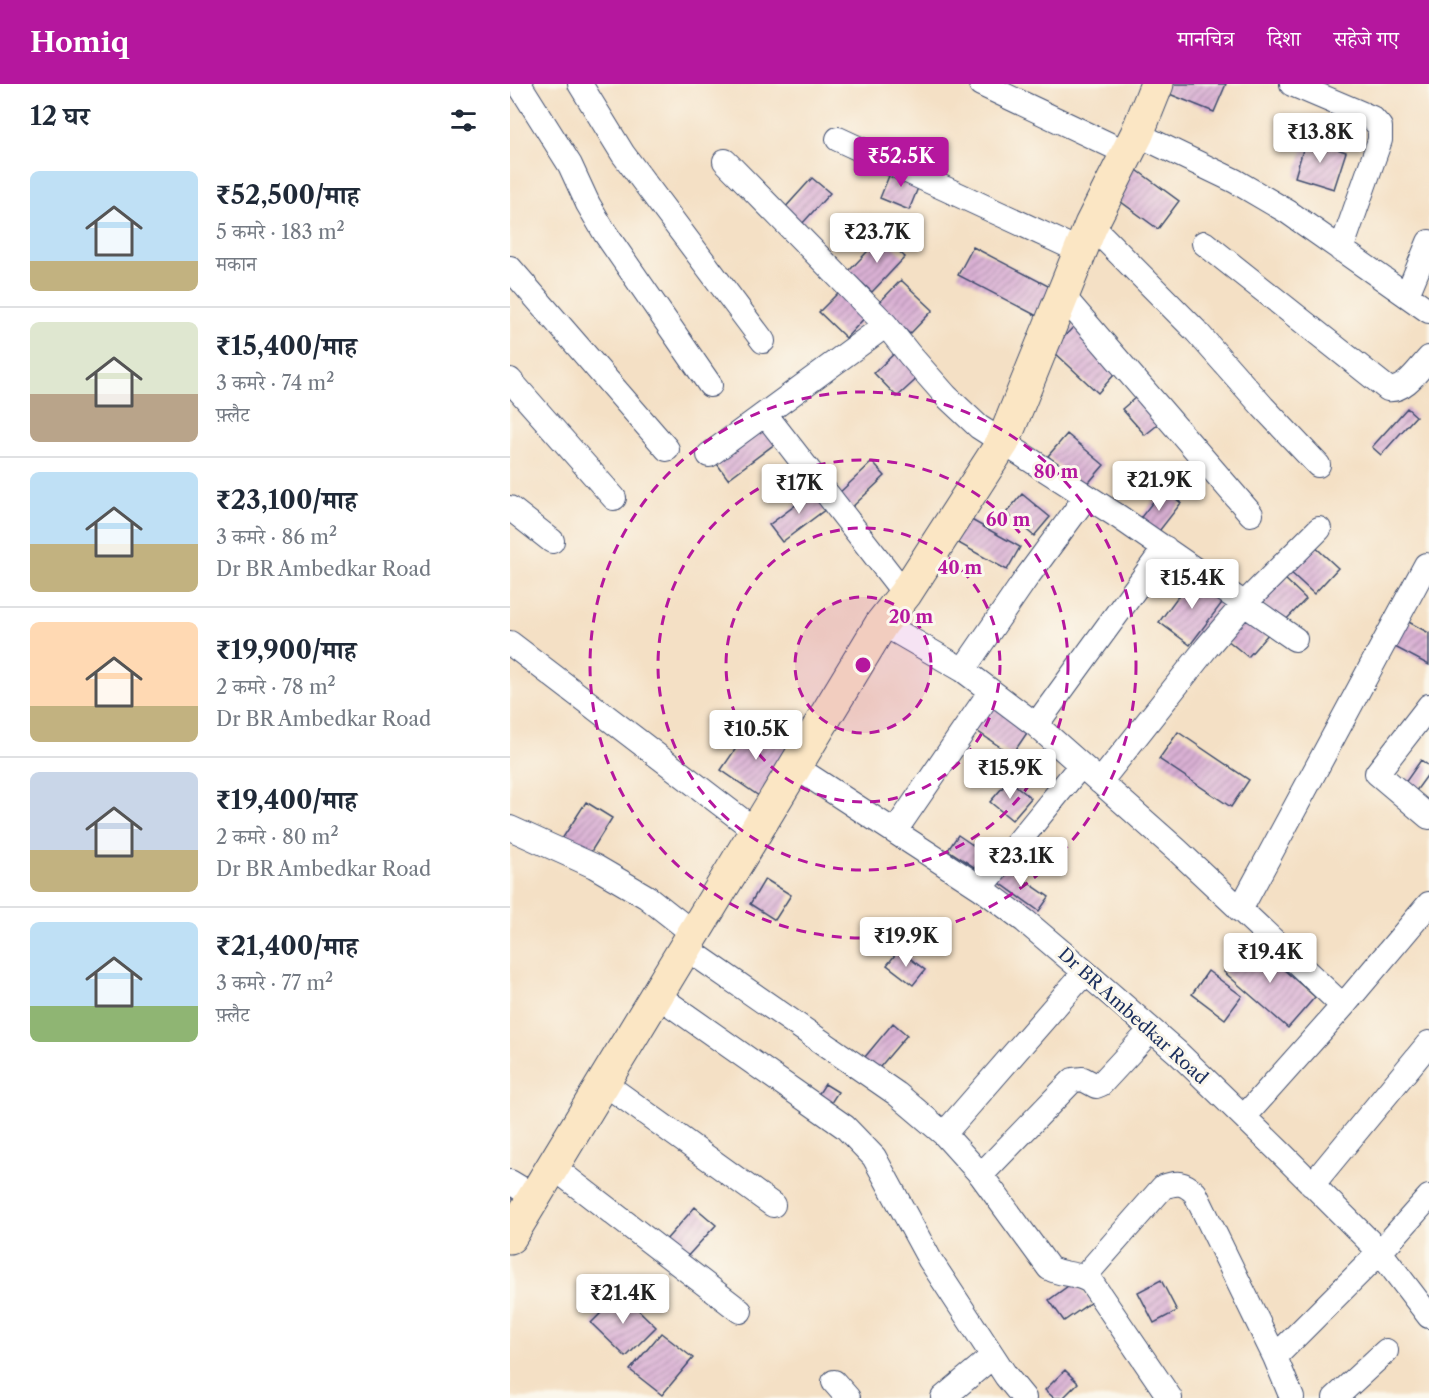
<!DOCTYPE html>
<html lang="hi">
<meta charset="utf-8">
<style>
:root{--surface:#fff;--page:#f6f6f7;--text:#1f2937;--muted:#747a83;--line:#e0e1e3;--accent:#b5179e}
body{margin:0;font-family:"Libre Caslon Text","Noto Serif Devanagari",serif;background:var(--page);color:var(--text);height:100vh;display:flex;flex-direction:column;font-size:22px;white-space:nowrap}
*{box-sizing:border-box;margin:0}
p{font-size:20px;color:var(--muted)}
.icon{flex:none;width:33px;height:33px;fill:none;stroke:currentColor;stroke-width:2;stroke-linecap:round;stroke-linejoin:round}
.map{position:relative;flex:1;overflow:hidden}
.side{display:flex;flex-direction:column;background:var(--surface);width:510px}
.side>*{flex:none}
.price{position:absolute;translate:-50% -51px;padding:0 14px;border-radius:6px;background:#fff;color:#222;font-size:20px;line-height:39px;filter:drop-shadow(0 2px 3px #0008)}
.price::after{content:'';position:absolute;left:50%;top:36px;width:18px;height:14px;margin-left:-9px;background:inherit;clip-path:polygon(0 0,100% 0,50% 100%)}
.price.on{background:var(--accent);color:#fff}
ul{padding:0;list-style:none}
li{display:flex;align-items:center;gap:18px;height:150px;padding:0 30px}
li+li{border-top:2px solid var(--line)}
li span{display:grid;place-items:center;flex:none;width:168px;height:120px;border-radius:9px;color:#555}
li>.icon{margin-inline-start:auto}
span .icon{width:72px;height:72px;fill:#fffc;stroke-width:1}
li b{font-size:26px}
h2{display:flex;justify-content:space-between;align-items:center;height:72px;padding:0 30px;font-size:26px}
header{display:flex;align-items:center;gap:36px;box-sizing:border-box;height:84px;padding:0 30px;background:var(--accent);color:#fff}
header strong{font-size:28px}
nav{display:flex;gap:33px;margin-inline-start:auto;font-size:21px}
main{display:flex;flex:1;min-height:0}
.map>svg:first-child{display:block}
.building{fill:url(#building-hatch)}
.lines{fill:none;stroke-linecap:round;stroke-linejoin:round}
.street-casing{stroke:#3c4a6d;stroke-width:26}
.secondary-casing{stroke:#3c4a6d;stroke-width:35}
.street{stroke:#fff;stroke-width:24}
.secondary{stroke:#fbe6c4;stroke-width:33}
.ring{fill:none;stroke:#b5179e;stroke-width:3;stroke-dasharray:10 8}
.labels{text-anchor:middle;stroke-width:6;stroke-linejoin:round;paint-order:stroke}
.street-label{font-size:18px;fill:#1b2f5e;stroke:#fbf7ec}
.centre{fill:#b5179e;stroke:#fbf7ec;stroke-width:3}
.ring-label{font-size:18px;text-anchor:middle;font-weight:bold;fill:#b5179e;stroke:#fbf7ec;stroke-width:6;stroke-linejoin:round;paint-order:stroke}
</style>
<header>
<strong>Homiq</strong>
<nav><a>मानचित्र</a><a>दिशा</a><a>सहेजे गए</a></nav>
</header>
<main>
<section class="side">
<h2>12 घर<svg class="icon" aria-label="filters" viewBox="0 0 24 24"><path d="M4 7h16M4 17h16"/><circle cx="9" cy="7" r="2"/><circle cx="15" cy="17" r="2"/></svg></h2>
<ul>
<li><span style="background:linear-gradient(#bfe0f5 75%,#c2b280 0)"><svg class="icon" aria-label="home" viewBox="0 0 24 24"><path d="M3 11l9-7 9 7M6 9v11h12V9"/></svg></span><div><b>₹52,500/माह</b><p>5 कमरे · 183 m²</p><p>मकान</p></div></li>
<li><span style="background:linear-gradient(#dfe7d0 60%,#b9a48a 0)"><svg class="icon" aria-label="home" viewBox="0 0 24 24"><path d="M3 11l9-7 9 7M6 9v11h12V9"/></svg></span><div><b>₹15,400/माह</b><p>3 कमरे · 74 m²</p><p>फ़्लैट</p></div></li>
<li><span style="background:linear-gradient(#bfe0f5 60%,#c2b280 0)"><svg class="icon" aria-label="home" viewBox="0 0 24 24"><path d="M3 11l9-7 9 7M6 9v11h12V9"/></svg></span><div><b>₹23,100/माह</b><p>3 कमरे · 86 m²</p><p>Dr BR Ambedkar Road</p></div></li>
<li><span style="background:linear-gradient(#ffd9b3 70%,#c2b280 0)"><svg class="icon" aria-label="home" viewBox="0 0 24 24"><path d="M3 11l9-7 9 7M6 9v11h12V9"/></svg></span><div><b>₹19,900/माह</b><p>2 कमरे · 78 m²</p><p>Dr BR Ambedkar Road</p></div></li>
<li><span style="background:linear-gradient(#c9d6e8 65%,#c2b280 0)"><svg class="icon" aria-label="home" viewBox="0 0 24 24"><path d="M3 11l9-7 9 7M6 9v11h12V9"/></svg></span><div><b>₹19,400/माह</b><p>2 कमरे · 80 m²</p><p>Dr BR Ambedkar Road</p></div></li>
<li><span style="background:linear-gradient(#bfe0f5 70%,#8fb573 0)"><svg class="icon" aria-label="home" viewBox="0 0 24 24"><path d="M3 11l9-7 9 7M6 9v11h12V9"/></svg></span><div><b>₹21,400/माह</b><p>3 कमरे · 77 m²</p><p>फ़्लैट</p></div></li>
</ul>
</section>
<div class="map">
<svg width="919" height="1314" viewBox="0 0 919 1314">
<defs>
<pattern id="building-hatch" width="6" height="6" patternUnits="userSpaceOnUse" patternTransform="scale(1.5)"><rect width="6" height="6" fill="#dab1d4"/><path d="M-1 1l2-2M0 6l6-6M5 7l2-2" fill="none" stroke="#b090af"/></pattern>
</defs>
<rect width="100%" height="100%" fill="#fbf7ec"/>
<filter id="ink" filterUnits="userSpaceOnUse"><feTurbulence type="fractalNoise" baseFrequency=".0167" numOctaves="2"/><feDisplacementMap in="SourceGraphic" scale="12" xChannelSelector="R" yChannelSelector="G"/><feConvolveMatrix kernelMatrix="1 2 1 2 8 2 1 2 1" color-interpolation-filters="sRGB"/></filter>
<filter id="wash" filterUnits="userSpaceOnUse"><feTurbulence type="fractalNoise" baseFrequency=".008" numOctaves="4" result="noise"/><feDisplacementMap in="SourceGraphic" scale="24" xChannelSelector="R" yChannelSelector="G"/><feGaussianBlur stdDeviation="1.35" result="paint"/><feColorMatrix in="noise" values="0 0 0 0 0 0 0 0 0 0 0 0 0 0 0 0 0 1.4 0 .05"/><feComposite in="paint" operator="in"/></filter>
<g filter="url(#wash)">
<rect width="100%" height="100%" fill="#f4e0c5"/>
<g id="blocks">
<path class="building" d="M649,0H716L704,28L647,5Z
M796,55L836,68L824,105L785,93Z
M620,81L669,117L648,145L599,109Z
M383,82L412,94L399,126L370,114Z
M302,94L320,109L291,141L273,126Z
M372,152L395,173L362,208L339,187Z
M463,163L542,204L527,232L448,191Z
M391,196L423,226L400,250L368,220Z
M334,203L360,228L336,254L309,228Z
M566,240L612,282L588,309L542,266Z
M388,266L411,291L387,313L364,289Z
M632,308L655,335L635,351L612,325Z
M897,324L906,332L871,371L862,363Z
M255,335L270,356L218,395L202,373Z
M557,350L594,381L575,403L538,372Z
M362,378L375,392L339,426L326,412Z
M307,405L320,422L272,458L259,441Z
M653,405L671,419L646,451L628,437Z
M512,410L540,433L524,452L496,429Z
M456,433L510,463L497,486L443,456Z
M801,459L828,484L804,510L777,485Z
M683,492L715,515L680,561L649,538Z
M772,492L796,515L772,540L748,516Z
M738,529L760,548L738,573L716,555Z
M895,536L919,549V581L881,561Z
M480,615L521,643L502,671L461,643Z
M242,641L281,668L249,712L211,686Z
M668,648L739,696L721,723L649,675Z
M911,676L919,682V689L903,711L892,703Z
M499,696L521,714L502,736L480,718Z
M76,718L102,734L77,774L50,758Z
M448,751L489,779L479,793L438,766Z
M492,781L539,813L529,827L483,794Z
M255,795L281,811L265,836L240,820Z
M741,857L805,913L778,944L714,888Z
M389,866L415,886L403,901L377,881Z
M698,887L732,912L715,935L682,910Z
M383,939L397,951L364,990L350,979Z
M315,1000L328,1008L317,1025L304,1017Z
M185,1123L206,1141L174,1176L154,1158Z
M651,1196L667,1227L644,1239L628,1208Z
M565,1197L581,1218L554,1237L539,1216Z
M111,1209L146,1243L116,1273L81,1239Z
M151,1249L183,1274L152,1311L120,1286Z
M555,1286L568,1299L553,1314H544L535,1306Z"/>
</g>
</g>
<g filter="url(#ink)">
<use href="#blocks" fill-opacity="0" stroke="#3c4a6d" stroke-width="1.5"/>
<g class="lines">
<defs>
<path id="street" d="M9,0L60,81L78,120L95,149L200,301
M70,0L113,70L253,257
M471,0L617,69
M782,0L862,34L870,43V56L831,166
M627,50L725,97L778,128L919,227
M328,55L570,167
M215,77L376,241L399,270L436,312L469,343L609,433L785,555
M581,141L686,247L753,323L808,381
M694,159L878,305C895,307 908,286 919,274
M0,184L157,365
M552,211L741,430
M897,211L919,158
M0,296L104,414
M255,330L395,510
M199,371L376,241
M0,424L42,457
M372,539L453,586L526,641L667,766L833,922
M0,559L246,747
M453,586L517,493L576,413
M919,622L867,689L919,733
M526,641L655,464
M284,682L471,804L515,837L575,888L667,968L773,1071L870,1168L919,1232
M590,698L697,563L733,521L809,445
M0,744L84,782L137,813L184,850
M385,747L481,607
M471,804L571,681
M730,826L916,481
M176,864L387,1010L434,1050L471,1091L539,1184C553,1192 568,1188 581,1198L660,1314
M147,911L335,1043L364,1073L420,1176L496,1292L514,1314
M94,999L263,1121
M734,1033L833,922L919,820
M434,1050L575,888
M43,1083L230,1227
M471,1091L563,996L573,995L586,1002L591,1000L641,946
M0,1098L25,1113
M802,1101L919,959
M574,1193L653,1103C667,1098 674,1098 685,1109L765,1273L782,1314
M765,1273L870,1168L919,1113
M324,1298L338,1314
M433,1314L483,1272
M825,1314L876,1267"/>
<path id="secondary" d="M0,1153L372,539L395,510L493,358L581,141L627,50L647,0"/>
</defs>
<use href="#street" class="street-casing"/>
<use href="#secondary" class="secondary-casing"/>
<use href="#street" class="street"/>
<use href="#secondary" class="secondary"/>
</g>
</g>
<circle cx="353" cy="581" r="68" fill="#b5179e" fill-opacity=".12"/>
<g class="ring">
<circle cx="353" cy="581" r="68"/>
<circle cx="353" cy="581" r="137"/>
<circle cx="353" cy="581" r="205"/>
<circle cx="353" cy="581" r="273"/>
</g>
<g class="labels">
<g class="street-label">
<text transform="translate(623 932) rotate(42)" y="6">Dr BR Ambedkar Road</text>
</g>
</g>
<circle cx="353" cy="581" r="9" class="centre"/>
<g class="ring-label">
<text x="546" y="394">80 m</text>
<text x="498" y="442">60 m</text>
<text x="450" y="490">40 m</text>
<text x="401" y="539">20 m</text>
</g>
</svg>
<b class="price" style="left:810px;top:80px">₹13.8K</b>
<b class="price on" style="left:391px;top:104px">₹52.5K</b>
<b class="price" style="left:367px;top:180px">₹23.7K</b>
<b class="price" style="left:649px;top:428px">₹21.9K</b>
<b class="price" style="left:289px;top:431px">₹17K</b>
<b class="price" style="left:682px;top:526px">₹15.4K</b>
<b class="price" style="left:246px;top:677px">₹10.5K</b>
<b class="price" style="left:500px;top:716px">₹15.9K</b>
<b class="price" style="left:511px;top:804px">₹23.1K</b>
<b class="price" style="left:396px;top:884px">₹19.9K</b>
<b class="price" style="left:760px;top:900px">₹19.4K</b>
<b class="price" style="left:113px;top:1241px">₹21.4K</b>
</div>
</main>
